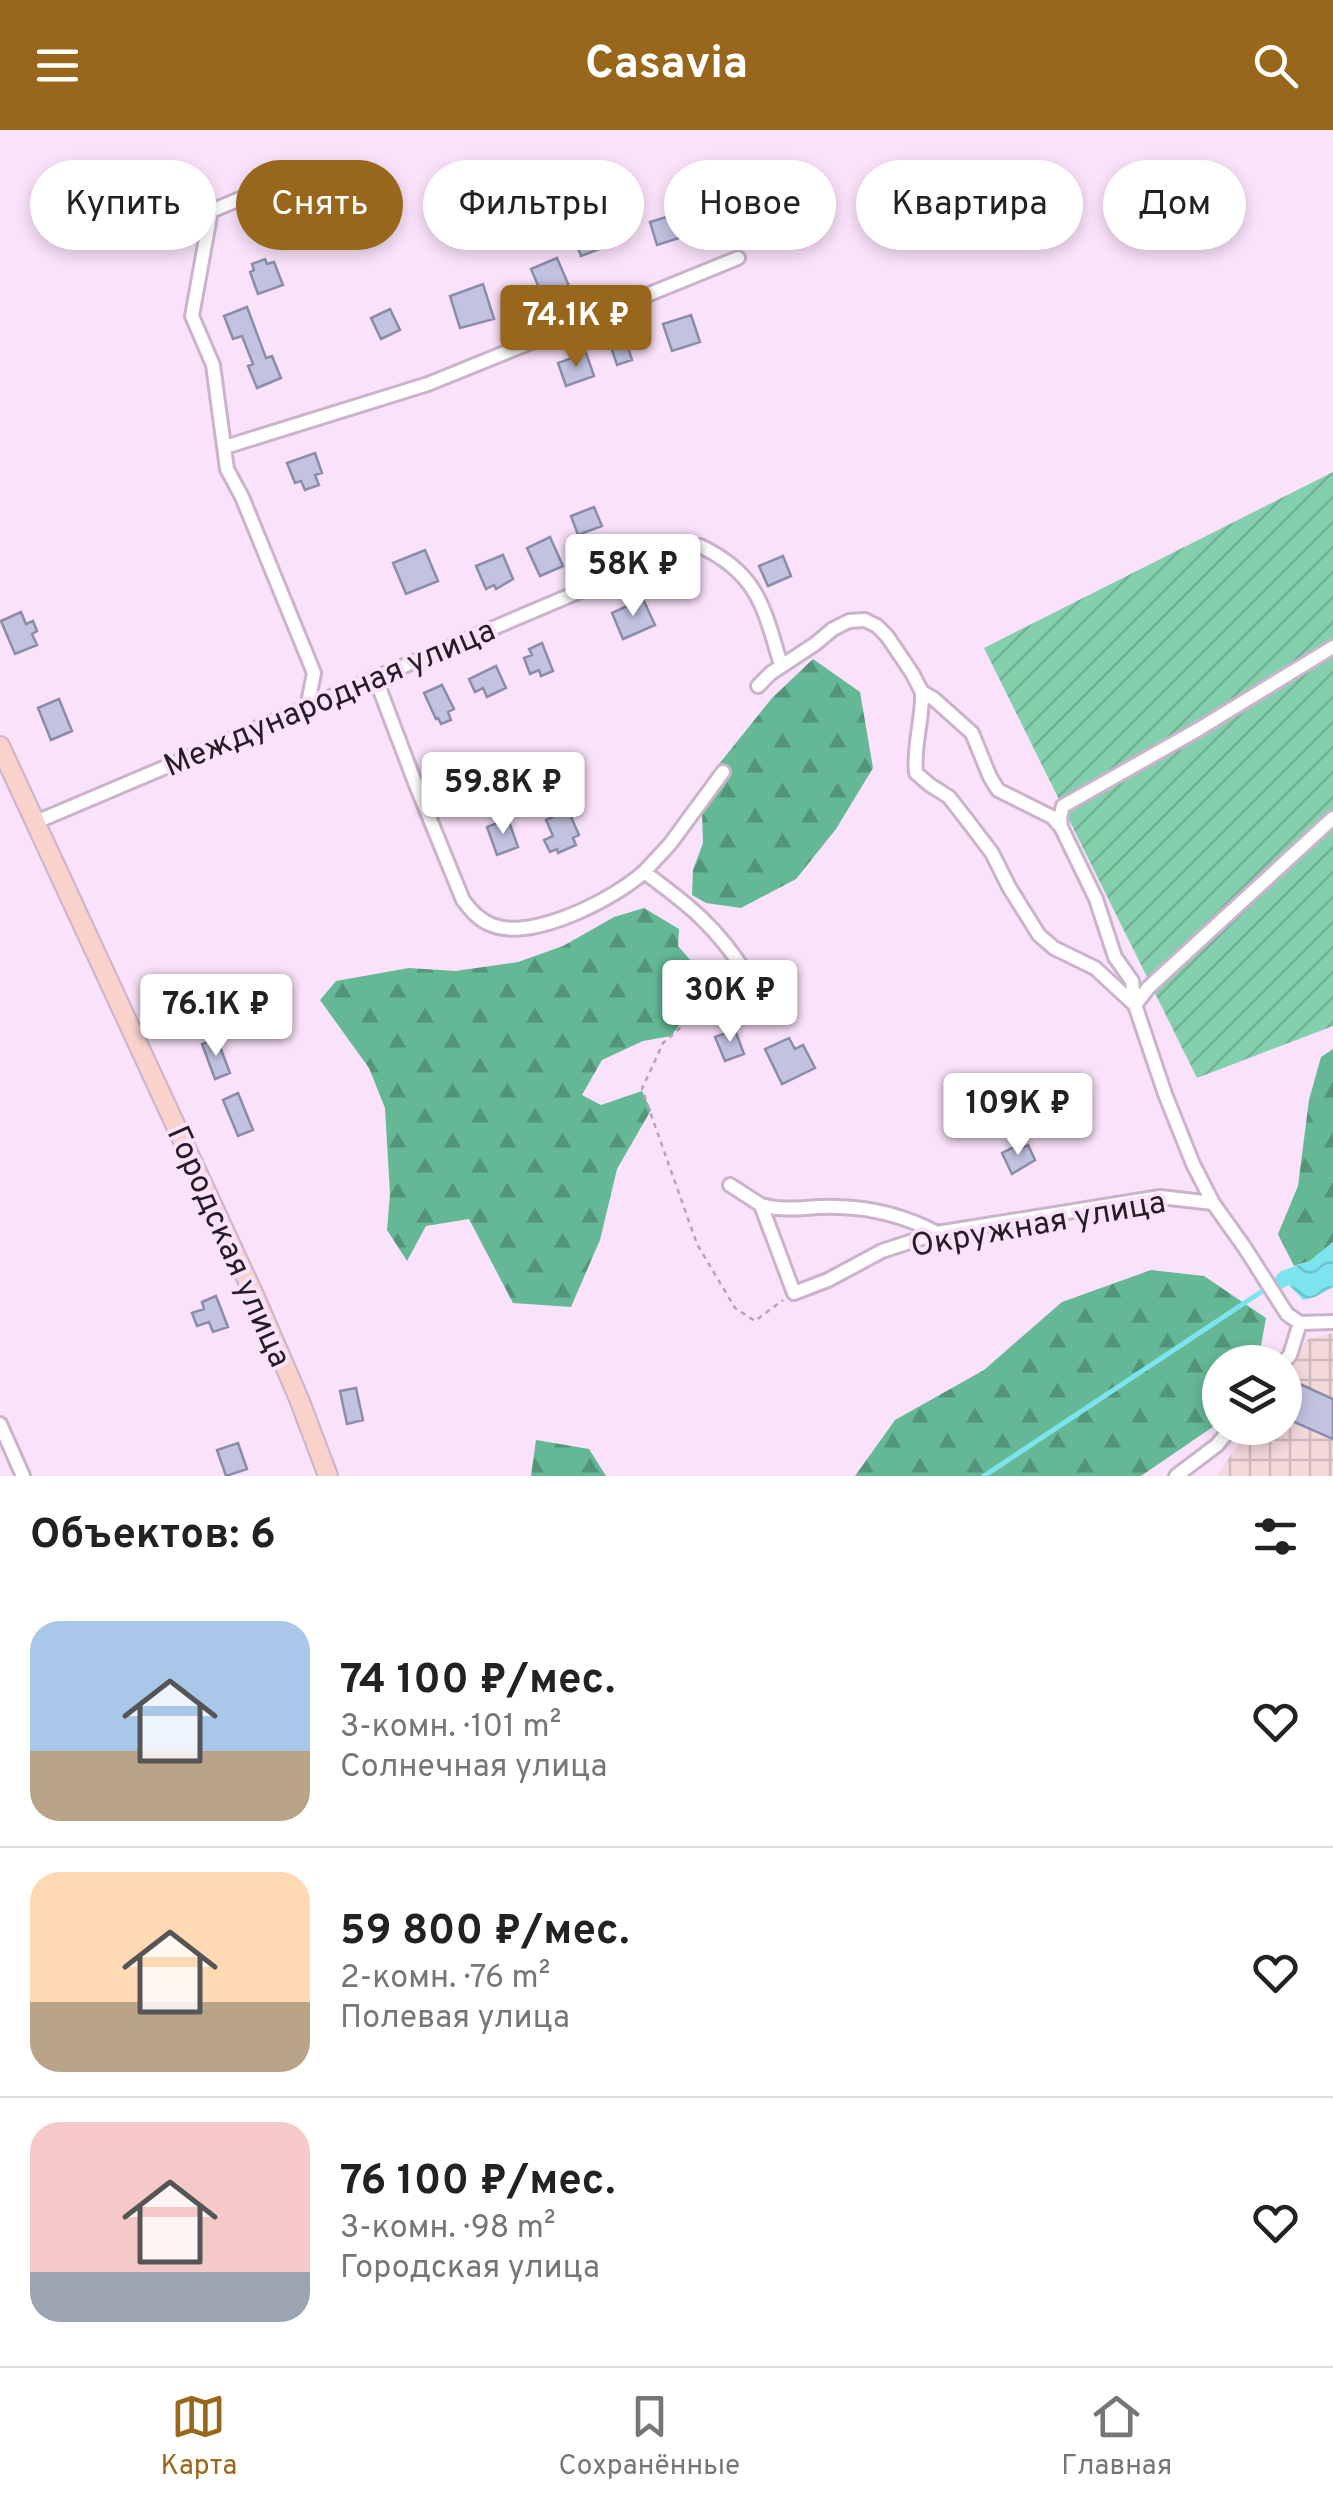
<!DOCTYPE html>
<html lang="ru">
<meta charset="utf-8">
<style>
:root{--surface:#fff;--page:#f6f6f6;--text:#222;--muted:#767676;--line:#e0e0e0;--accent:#99671b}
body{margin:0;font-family:Overpass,sans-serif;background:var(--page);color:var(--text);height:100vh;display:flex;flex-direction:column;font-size:38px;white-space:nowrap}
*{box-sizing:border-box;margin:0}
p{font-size:32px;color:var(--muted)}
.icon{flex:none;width:55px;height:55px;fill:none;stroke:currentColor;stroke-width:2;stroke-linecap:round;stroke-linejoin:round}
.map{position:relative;height:1346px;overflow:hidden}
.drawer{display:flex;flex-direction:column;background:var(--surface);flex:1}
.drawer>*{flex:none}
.hud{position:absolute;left:30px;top:30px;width:1275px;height:90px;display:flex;gap:20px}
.buttons{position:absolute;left:1202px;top:1215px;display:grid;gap:20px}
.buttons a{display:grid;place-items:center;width:100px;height:100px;border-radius:50%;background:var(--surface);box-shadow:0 5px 15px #0003;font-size:50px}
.price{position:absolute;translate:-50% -85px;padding:0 22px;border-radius:10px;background:#fff;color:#222;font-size:32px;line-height:65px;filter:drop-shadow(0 2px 5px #0008)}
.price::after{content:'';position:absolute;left:50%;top:60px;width:30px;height:22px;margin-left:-15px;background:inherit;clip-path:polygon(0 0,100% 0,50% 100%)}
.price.selected{background:var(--accent);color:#fff}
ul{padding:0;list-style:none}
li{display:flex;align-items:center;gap:30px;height:250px;padding:0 30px}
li+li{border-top:2px solid var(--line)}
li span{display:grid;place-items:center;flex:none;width:280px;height:200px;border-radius:30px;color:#555}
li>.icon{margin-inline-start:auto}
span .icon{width:120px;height:120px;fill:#fffc;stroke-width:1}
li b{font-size:42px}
h2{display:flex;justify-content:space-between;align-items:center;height:120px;padding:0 30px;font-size:42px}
.chip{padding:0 35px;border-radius:45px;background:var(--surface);box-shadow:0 5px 15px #0003;font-size:35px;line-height:90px}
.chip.selected{background:var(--accent);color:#fff}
header{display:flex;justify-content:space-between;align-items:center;height:130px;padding:0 30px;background:var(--accent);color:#fff;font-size:45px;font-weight:700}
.tabs{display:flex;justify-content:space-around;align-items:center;height:140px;border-top:2px solid var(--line);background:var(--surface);font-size:28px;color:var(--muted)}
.tabs a{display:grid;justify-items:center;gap:5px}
.tabs .selected{color:var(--accent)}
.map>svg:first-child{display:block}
.industrial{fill:url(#industrial-grid)}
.forest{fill:url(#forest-firs)}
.garden{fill:url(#garden-furrows)}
.water{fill:url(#water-waves)}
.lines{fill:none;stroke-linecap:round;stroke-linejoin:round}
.stream{stroke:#7ce4ef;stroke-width:5}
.building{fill:#c1c3e1;stroke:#8a8ca8;stroke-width:2.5}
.minor-casing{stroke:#cab3cb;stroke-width:18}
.secondary-casing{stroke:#cab3cb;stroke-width:22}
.path{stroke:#b6a3b6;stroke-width:2.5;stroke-dasharray:5 5;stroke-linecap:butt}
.minor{stroke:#fff;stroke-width:12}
.secondary{stroke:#f9d2cc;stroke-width:18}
.labels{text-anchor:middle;stroke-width:8;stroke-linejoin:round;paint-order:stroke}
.street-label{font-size:32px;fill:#251c25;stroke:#fae2fa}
</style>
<header><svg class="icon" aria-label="menu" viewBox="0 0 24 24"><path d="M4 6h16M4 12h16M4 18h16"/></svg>Casavia<svg class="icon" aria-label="search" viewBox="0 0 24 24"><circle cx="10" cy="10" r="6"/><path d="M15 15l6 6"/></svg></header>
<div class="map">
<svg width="1333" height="1346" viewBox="0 0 1333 1346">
<defs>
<pattern id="industrial-grid" width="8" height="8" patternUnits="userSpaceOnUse" patternTransform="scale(2.5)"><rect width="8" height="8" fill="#f4d9db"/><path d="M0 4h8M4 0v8" fill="none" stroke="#d1babc"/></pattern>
<pattern id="forest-firs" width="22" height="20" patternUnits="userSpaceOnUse" patternTransform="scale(2.5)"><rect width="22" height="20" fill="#65b895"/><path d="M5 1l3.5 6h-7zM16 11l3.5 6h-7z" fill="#539579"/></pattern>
<pattern id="garden-furrows" width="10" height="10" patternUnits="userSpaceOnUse" patternTransform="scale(2.5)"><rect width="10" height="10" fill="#84d0ae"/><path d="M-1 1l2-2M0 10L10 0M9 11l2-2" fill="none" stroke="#72b296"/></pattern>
<pattern id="water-waves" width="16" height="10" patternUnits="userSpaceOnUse" patternTransform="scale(2.5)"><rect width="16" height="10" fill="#7ce4ef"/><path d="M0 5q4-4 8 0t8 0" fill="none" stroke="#6bc3cd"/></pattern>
</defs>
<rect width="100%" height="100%" fill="#fae2fa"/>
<path class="industrial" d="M1333,1203V1346H1217L1249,1298H1285V1243L1308,1209Z"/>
<path class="forest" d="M813,529L860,562L873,638L836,699L796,749L741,778L706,773L692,765L693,740L703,713L702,682L707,649L772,568Z
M644,778L679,799L678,816L704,846L694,875L671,906L643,911L602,930L582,965L601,975L642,961L651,980L617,1039L600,1110L571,1177L513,1173L469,1089L426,1096L407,1131L387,1100L390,1064L385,978L369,938L320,870L336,851L409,838L455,841L518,832L563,816L614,787Z
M1333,919V1112L1310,1131L1294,1136L1278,1104L1298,1056L1309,970L1321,927Z
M1151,1140L1204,1146L1266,1188L1260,1221L1255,1232H1220V1292L1141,1346H855L895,1290L984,1240L1062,1172Z
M536,1310L589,1319L606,1346H531Z"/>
<path class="garden" d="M1333,342V896L1197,948L984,518Z"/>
<path class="water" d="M1333,1112V1157L1315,1167L1303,1170L1289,1155L1277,1161L1272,1151L1281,1141L1310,1131Z"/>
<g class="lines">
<path class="stream" d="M984,1346L1264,1160"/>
</g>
<path class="building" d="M685,81L692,104L657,115L650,92Z
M605,90L613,114L581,126L572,102Z
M557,128L569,156L543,167L531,139Z
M265,129L267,134L274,132L283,155L258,164L250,142L254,140L252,134Z
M483,154L494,189L460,198L450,166Z
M247,177L266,228L272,226L281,248L257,258L248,236L253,234L242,206L233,209L224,186Z
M390,179L400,200L381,209L371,188Z
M691,185L700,212L672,221L663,194Z
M633,201L638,214L628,217L632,230L617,235L608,208Z
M586,223L594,246L566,256L558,233Z
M315,323L322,343L315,345L319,355L305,360L301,351L295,353L287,333Z
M594,377L602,396L578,405L571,386Z
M550,407L563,436L540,446L527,418Z
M425,420L438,451L406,464L393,433Z
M503,425L513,449L496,459L494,455L486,459L476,436Z
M783,426L791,446L768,456L759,436Z
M643,469L655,495L623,509L612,483Z
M21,482L26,494L33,491L37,501L32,504L37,515L15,524L1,491Z
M542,513L553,541L541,546L539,540L530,544L524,528L532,525L529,519Z
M496,536L506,558L487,567L483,558L475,562L469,549Z
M442,555L454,579L448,582L451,590L441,594L438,588L436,589L424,563Z
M59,569L72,601L51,610L38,578Z
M568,680L579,705L573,708L576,715L558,723L557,719L550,722L544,710L553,706L546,690Z
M508,689L518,717L497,725L487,697Z
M185,848L199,878L184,885L170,854Z
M735,900L744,924L725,931L715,907Z
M789,908L795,919L803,915L815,938L782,954L765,919Z
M217,909L230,943L215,949L202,914Z
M238,963L253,1000L238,1006L223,970Z
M1022,1013L1024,1017L1028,1015L1035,1030L1012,1044L1002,1023Z
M216,1166L228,1197L213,1202L209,1192L197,1196L192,1183L204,1179L202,1172Z
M1291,1250L1333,1269V1309L1285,1288V1264Z
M356,1258L363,1290L347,1294L340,1261Z
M238,1313L247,1339L226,1346L217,1320Z"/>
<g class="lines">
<defs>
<path id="minor" d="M225,317L428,254L738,128
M375,547L416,655L463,770C471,781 479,790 492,795C533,811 614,769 644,742C688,774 718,798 747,845L697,884
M758,556L771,543L815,514L833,499L849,491L865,490L877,496L887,506L912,543L922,562L934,569L972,603L990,647L998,660L1052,687L1061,697
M922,562C923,590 913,615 916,643L930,655L949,667L970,694L992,723L1009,757L1039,805L1054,818L1095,838L1135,875L1148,858L1333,688
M307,578L314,543L242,367L227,339L213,235L192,186L211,81L307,41
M36,692L623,443L700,416C759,444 764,479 781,535
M644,742L670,714L723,642
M730,1055L761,1075L794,1163L828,1150L882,1121L937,1103L1160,1067L1213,1073L1245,1118L1287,1184L1300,1193
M1213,1073L1193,1034L1165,964L1135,875L1132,851L1115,827L1096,769L1061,697L1060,687L1063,676L1199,599L1333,517
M761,1075C788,1083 812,1075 839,1077C874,1078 907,1087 937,1103
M1300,1193L1333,1192
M1284,1232L1290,1225L1300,1193
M0,1294L23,1346
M1176,1346L1217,1315L1231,1298"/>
<path id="secondary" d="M0,616L255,1167L299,1269L328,1346"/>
</defs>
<use href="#minor" class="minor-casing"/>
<use href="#secondary" class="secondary-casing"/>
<path class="path" d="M688,891L663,913L642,959L697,1114L735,1178L755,1191L783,1170"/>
<use href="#minor" class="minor"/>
<use href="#secondary" class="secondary"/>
</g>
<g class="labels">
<g class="street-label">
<text transform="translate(329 567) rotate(-23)" y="11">Международная улица</text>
<text transform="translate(1038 1093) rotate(-10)" y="11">Окружная улица</text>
<text transform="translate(230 1116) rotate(66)" y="11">Городская улица</text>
</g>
</g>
</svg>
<div class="buttons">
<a><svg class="icon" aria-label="layers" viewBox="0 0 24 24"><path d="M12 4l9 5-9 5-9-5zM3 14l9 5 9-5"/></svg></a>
</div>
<b class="price selected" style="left:576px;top:240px">74.1K ₽</b>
<b class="price" style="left:633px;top:489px">58K ₽</b>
<b class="price" style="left:503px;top:707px">59.8K ₽</b>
<b class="price" style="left:730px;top:915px">30K ₽</b>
<b class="price" style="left:216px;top:929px">76.1K ₽</b>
<b class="price" style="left:1018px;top:1028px">109K ₽</b>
<div class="hud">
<a class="chip">Купить</a>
<a class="chip selected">Снять</a>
<a class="chip">Фильтры</a>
<a class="chip">Новое</a>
<a class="chip">Квартира</a>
<a class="chip">Дом</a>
</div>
</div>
<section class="drawer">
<h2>Объектов: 6<svg class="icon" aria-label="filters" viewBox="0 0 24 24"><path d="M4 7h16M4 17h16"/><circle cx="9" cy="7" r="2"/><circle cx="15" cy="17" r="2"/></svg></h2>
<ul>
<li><span style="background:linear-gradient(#a9c7e8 65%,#b9a48a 0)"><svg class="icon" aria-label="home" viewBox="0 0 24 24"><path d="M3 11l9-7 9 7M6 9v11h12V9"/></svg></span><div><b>74 100 ₽/мес.</b><p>3-комн. · 101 m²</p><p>Солнечная улица</p></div><svg class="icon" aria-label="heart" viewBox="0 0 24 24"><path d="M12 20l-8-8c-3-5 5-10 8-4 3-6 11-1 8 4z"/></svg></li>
<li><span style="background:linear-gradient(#ffd9b3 65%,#b9a48a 0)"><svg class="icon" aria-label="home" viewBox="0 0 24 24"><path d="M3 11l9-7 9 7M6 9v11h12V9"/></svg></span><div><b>59 800 ₽/мес.</b><p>2-комн. · 76 m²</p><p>Полевая улица</p></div><svg class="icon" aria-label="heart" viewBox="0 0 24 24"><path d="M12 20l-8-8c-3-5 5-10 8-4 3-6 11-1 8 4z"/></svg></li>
<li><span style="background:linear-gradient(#f6c9c9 75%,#9aa5b1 0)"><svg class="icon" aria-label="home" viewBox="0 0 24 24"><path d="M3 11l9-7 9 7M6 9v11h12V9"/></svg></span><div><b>76 100 ₽/мес.</b><p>3-комн. · 98 m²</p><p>Городская улица</p></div><svg class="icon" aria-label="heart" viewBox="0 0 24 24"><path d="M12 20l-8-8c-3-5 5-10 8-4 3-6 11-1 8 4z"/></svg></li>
</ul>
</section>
<nav class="tabs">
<a class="selected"><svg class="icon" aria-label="map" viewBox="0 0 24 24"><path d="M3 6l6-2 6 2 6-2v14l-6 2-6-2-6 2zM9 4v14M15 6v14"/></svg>Карта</a>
<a><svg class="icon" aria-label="saved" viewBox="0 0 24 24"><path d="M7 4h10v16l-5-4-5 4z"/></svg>Сохранённые</a>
<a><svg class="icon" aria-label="home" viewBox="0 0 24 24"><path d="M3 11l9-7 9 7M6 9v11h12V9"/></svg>Главная</a>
</nav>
